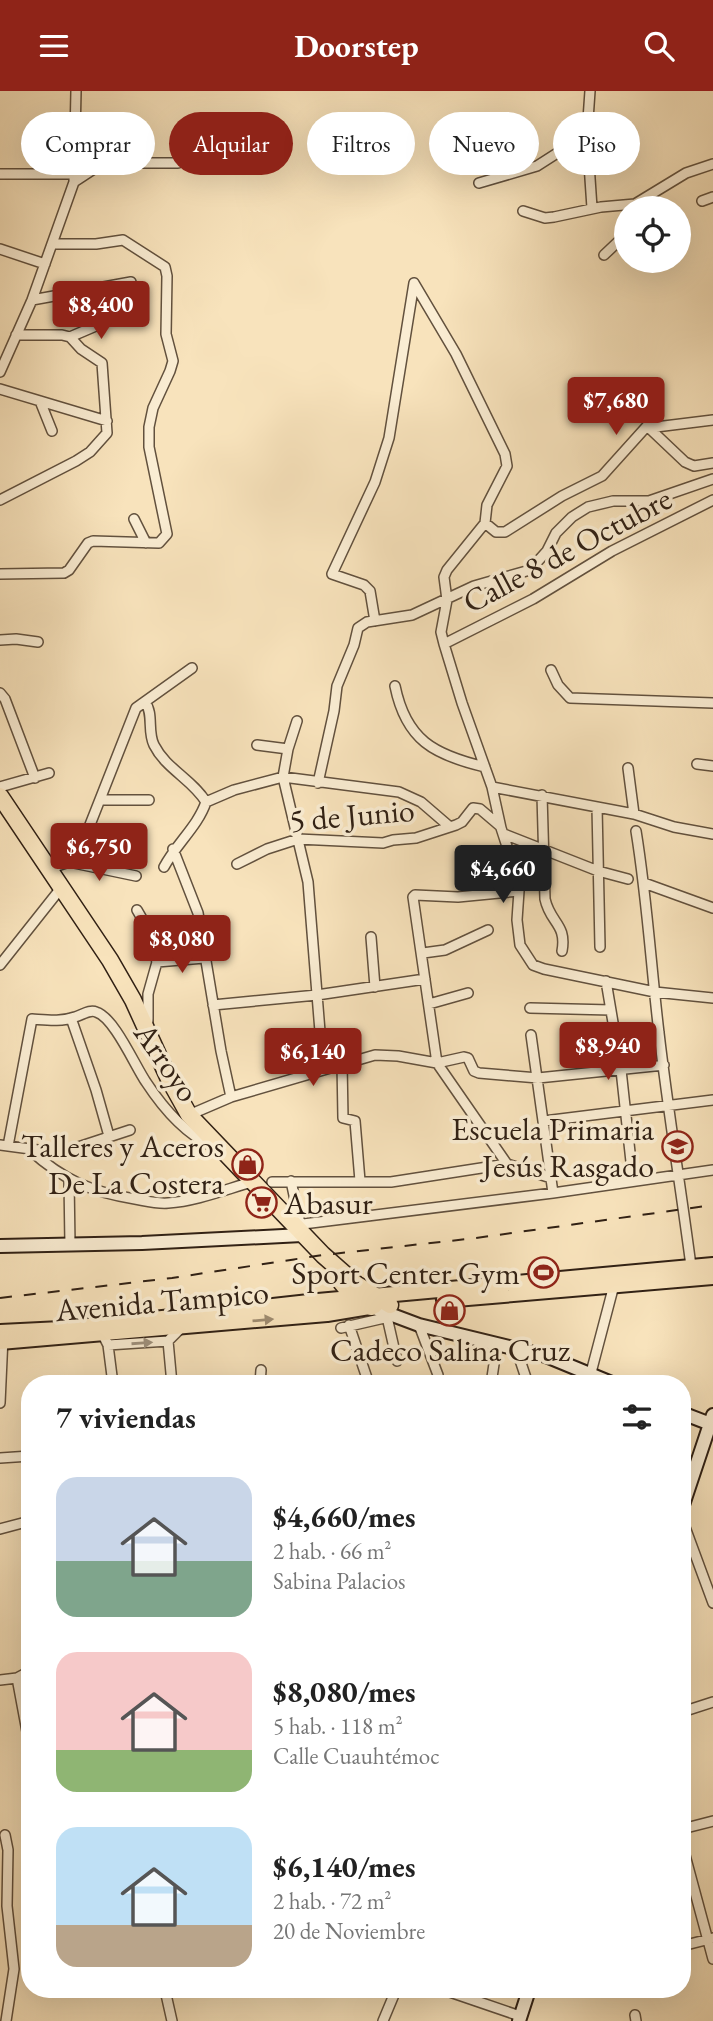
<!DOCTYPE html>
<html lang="es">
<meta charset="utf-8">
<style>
:root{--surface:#fff;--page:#f6f6f6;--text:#222;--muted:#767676;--accent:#8f2418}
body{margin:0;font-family:"EB Garamond",serif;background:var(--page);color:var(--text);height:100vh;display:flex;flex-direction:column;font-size:26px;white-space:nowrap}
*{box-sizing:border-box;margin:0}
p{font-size:23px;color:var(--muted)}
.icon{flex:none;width:38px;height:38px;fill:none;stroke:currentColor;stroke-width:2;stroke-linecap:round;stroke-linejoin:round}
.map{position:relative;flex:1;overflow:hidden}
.drawer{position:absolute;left:21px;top:1284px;width:670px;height:623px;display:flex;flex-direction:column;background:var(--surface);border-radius:28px;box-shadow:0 7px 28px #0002}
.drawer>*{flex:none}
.top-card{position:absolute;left:21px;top:21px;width:672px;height:63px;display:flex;gap:14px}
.buttons{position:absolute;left:614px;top:105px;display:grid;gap:14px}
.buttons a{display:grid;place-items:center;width:77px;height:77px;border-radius:50%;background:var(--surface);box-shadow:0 7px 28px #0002;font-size:35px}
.price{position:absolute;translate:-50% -60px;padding:0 16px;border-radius:7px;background:var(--accent);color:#fff;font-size:23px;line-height:46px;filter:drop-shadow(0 2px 4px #0008)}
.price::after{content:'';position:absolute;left:50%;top:42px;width:21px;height:16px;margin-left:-10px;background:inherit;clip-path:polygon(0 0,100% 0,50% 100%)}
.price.current{background:#222;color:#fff}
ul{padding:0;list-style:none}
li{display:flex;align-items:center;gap:21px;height:175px;padding:0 35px}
li span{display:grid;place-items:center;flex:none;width:196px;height:140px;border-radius:21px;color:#555}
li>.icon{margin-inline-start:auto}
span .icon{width:84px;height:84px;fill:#fffc;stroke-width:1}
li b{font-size:30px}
h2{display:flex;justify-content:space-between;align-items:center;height:84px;padding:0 35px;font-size:30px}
.tag{padding:0 24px;border-radius:32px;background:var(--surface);box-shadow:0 7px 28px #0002;font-size:24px;line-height:63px}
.tag.current{background:var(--accent);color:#fff}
header{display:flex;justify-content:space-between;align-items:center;height:91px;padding:0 35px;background:var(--accent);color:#fff;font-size:32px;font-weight:700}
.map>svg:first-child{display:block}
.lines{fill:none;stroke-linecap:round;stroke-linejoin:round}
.street-casing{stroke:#62513e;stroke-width:12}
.secondary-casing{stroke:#302014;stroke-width:16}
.primary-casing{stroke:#302014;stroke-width:18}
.highway-casing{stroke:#302014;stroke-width:19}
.street{stroke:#faedd3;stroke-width:9}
.secondary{stroke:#faedd3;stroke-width:12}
.primary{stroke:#f8e3bc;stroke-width:14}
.highway{stroke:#f8e3bc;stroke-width:16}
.rail{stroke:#302014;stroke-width:2;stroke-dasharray:12 12;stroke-linecap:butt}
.oneway{fill:#9e8b70}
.oneway2{fill:#9f917d}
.labels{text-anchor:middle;stroke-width:7;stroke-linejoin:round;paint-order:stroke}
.street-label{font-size:32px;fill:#302014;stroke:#faedd3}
.poi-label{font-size:32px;fill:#302014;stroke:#faedd3;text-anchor:end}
</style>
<header><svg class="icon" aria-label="menu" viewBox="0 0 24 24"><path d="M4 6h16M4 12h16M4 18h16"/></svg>Doorstep<svg class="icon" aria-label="search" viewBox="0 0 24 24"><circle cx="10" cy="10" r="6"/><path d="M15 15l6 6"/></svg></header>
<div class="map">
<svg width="713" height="1930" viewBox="0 0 713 1930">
<rect width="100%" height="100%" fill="#f8e3bc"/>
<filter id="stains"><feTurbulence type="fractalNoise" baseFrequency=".00286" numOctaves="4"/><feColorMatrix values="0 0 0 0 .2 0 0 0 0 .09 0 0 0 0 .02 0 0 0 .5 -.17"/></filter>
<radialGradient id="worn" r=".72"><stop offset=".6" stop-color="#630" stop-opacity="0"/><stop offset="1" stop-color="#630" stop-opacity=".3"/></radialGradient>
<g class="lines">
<defs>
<path id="street" d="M590,0L587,43L592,117
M0,83H74
M74,91L103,72H178
M479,92L537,75L587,43
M702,110L713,106
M523,120L545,127L554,126L601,116L635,113L686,82L713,73
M0,158L45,173
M604,164L623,146L626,139
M414,192L456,263L505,363L507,375L487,414L485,432L496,441H505L562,405L602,385L647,335
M32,209L131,191
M70,246L119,225
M0,281L32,209L74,91L76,0
M0,298L107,330
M40,310L52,340
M647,335L685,371L694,375L713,372
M647,335L656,336L713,329
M0,409L76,370L90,361L107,342L102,272L81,258L70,246L62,244H16
M134,428L146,452
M485,432L447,479L444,486L447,509L441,541L444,553L462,612L492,696L501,737L515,780L519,800L517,829L520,854L533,874L544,878L655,901L713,907
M0,483L64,482L69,479L88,452L93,450L159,452L167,443L149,356V336L153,317L170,280L173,270L166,243L167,185L165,176L123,149L96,153H52
M375,530L370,500L364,494L332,483L375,391L389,347L414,192
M0,549L16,548L38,551
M444,553L533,508L612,460L713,409
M551,579L558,594L570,607L713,612
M395,595C406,649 434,664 485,676
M0,602L5,608L35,687
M145,611C154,623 147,640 154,654C166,678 193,689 206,711C198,735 176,753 164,776
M297,630L288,658L283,686L308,791L323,978
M257,654L288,658
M697,673L713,675
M628,677L634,723
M318,692L334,620L337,595L354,554L358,537L367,531L412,524L474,495L530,479L547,460L556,442L572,426L588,416L613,410H649L713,388
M0,696L49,682
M492,696L634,723L674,736L713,743
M542,704L545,808C550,832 567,833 562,860
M101,709H149
M206,711L234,699L283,686L399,701L421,711L450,736
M597,716L600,856
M636,740C647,807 651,875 659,942C668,1020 681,1098 691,1175
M504,743L598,780L628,788
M173,758L198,822L221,960L231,1006
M69,771L136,785
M237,773L267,758L298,748L383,752L393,749L416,747L456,734L462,731L473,717L480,718L500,735
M48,778L69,771L84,749L136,617L192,577
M644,792L713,817
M137,819L148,838L157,871L148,903V930
M371,846L375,896
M423,862L445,859L488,839
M157,871L204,867
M0,874L61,797
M606,890L621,979L633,1089
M429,913L468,902
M213,914L317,904L425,888
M530,917L611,919
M71,927L96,999L109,1045
M531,944L553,1102
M580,950L659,941
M342,972L343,1027L355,1030L360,1090
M189,1024L231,1006L375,964L398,965L437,972L464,966L468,967L474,980L479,982L538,987L664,974
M544,1030L713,1009
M0,1054L53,1061L66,1060L130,1039
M8,1055L32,928C47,929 61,931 75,926C82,924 90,918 96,921C114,926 135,975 146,991C163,1017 184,1042 212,1055
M30,1059C63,1089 91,1101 135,1108C146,1110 157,1113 168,1112C196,1110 224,1099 252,1091
M507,1073L437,972L413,806L415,804L458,806L519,800
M69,1089L70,1154
M291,1090L300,1133
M272,1091H391L507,1073L551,1087
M295,1134L553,1102L713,1079
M387,1226L397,1270
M349,1234L369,1293
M419,1234L438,1284L437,1293
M341,1237L393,1225
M103,1244L108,1254L168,1250L182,1236
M168,1250L172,1293
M108,1254L113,1293
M516,1257L528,1293
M260,1293L261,1279
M491,1293L497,1253
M588,1293L614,1194
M0,1312L3,1246
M0,1367L30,1365
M682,1428L713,1512
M0,1438L30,1430
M17,1587L28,1646H30
M0,1589L17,1587L30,1580
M682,1621L713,1611
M28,1646L30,1661
M682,1738L713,1730
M5,1744L8,1759L7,1815L14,1878L6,1930
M682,1753L713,1868
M682,1855L713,1847
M165,1899L172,1930
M444,1899L520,1925
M635,1924L636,1930
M383,1930L396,1899"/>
<path id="secondary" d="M0,1155L142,1152L302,1144
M371,1216L419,1234L546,1265L614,1293
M682,1322L713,1334
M682,1417L713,1324
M519,1930L529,1899"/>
<path id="primary" d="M444,1209L713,1186
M0,1241L61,1238L318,1210L713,1174
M0,1251L327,1223L375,1215"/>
<path id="highway" d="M0,705L110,869L133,909L169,988L189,1024L323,1164L356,1193L390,1214
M337,1186L354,1207L371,1216"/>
</defs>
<use href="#street" class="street-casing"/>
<use href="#secondary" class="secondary-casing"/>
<use href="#primary" class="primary-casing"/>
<use href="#highway" class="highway-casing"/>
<use href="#street" class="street"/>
<use href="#secondary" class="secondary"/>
<use href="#primary" class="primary"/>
<use href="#highway" class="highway"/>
<path class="rail" d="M0,1207L172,1187L323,1164L476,1147L713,1114"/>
</g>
<defs><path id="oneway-solid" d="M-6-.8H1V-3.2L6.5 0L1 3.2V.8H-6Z" transform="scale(1.75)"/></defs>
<use class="oneway" href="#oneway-solid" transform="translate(263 1229) rotate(-5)"/>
<use class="oneway2" href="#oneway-solid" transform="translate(142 1252) rotate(-4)"/>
<defs>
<symbol id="school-ring" viewBox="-11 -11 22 22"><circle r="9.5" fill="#faedd3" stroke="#8f2418" stroke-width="1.5"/><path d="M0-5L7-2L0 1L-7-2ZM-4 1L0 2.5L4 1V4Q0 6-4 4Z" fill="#8f2418"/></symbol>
<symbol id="shop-ring" viewBox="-11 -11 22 22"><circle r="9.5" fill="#faedd3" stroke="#8f2418" stroke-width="1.5"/><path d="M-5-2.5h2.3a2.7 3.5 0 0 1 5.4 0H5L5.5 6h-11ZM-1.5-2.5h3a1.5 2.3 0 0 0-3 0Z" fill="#8f2418"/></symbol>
<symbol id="supermarket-ring" viewBox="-11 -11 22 22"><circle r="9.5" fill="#faedd3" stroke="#8f2418" stroke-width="1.5"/><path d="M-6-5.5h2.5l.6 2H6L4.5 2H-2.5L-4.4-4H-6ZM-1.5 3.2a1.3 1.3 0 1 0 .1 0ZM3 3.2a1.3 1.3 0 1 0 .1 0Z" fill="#8f2418"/></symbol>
<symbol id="stadium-ring" viewBox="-11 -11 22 22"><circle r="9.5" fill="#faedd3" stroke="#8f2418" stroke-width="1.5"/><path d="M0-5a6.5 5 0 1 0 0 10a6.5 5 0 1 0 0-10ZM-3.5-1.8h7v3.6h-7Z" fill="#8f2418"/></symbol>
</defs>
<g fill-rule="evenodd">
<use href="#school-ring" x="660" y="1038" width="35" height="35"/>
<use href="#shop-ring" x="230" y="1056" width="35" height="35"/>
<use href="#supermarket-ring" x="244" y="1094" width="35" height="35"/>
<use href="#stadium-ring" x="526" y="1164" width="35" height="35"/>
<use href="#shop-ring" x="432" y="1202" width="35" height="35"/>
</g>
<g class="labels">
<g class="street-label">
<text transform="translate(567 459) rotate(-28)" y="11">Calle 8 de Octubre</text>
<text transform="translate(352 724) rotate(-5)" y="11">5 de Junio</text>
<text transform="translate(167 971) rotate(55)" y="11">Arroyo</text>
<text transform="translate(162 1210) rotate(-5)" y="11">Avenida Tampico</text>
</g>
<g class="poi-label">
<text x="654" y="1049">Escuela Primaria<tspan x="654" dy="37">Jesús Rasgado</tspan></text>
<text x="224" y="1066">Talleres y Aceros<tspan x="224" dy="37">De La Costera</tspan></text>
<text x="284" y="1123" text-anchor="start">Abasur</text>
<text x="520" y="1193">Sport Center Gym</text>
<text x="450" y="1270" text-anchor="middle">Cadeco Salina Cruz</text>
</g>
</g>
<rect width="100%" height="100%" filter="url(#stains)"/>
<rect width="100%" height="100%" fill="url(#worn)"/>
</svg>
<div class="buttons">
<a><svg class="icon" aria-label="locate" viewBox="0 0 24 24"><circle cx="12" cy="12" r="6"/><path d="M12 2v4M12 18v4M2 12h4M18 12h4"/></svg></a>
</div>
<b class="price" style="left:101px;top:250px">$8,400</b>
<b class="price" style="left:616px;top:346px">$7,680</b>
<b class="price" style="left:99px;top:792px">$6,750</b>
<b class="price current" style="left:503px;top:814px">$4,660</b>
<b class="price" style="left:182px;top:884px">$8,080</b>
<b class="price" style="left:608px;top:991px">$8,940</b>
<b class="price" style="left:313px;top:997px">$6,140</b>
<div class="top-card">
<a class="tag">Comprar</a>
<a class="tag current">Alquilar</a>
<a class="tag">Filtros</a>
<a class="tag">Nuevo</a>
<a class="tag">Piso</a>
</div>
<section class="drawer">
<h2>7 viviendas<svg class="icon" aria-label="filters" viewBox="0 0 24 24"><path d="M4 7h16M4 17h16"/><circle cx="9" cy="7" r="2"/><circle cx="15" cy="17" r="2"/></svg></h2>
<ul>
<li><span style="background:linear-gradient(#c9d6e8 60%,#7fa58c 0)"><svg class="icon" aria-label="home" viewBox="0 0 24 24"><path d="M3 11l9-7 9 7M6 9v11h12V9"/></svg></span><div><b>$4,660/mes</b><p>2 hab. · 66 m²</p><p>Sabina Palacios</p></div></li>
<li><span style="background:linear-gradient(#f6c9c9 70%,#8fb573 0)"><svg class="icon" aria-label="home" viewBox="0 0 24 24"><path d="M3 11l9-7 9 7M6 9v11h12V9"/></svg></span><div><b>$8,080/mes</b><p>5 hab. · 118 m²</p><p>Calle Cuauhtémoc</p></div></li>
<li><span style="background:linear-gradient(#bfe0f5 70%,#b9a48a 0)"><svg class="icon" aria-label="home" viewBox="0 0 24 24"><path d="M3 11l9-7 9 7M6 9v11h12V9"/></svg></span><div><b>$6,140/mes</b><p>2 hab. · 72 m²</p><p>20 de Noviembre</p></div></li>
</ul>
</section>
</div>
